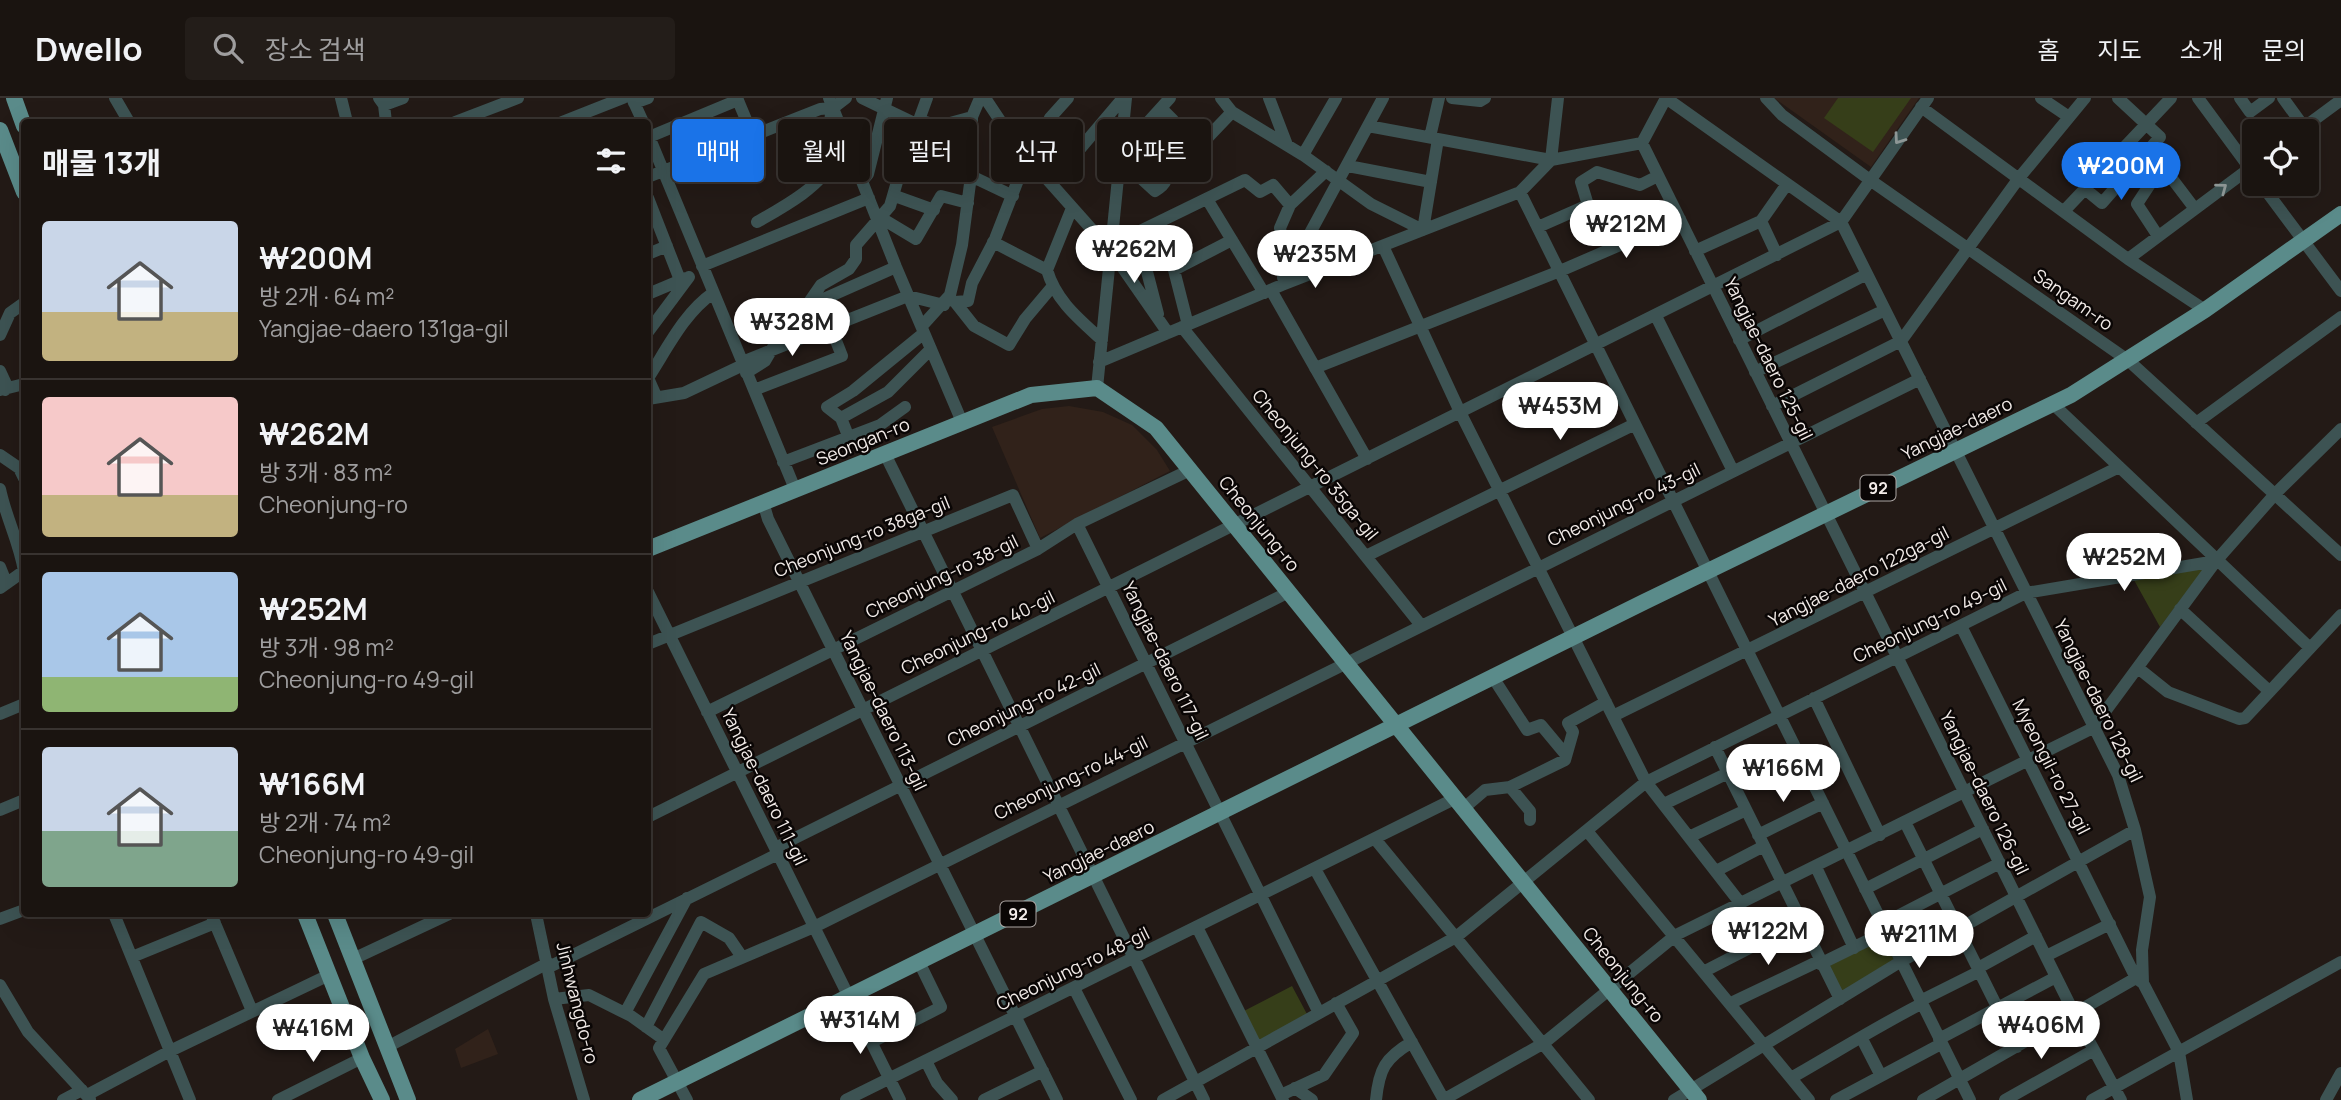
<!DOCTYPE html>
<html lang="ko">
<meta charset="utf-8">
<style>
:root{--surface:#1a1410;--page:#231d19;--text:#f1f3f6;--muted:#9f9e9f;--line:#383330;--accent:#1a73e8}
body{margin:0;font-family:Manrope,"Noto Sans KR",sans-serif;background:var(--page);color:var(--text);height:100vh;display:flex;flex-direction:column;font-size:26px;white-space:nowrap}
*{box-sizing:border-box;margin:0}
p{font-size:23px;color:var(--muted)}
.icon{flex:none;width:38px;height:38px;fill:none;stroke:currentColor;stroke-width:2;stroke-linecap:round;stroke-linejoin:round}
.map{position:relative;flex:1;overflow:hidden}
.side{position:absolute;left:21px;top:21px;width:630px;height:798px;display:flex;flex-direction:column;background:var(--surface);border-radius:7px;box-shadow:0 7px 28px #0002,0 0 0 2px var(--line)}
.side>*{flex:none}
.hud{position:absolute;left:672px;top:21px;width:665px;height:63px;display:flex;gap:14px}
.tools{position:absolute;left:2242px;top:21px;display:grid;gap:14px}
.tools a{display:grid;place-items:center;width:77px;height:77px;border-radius:7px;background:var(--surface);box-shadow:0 7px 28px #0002,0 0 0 2px var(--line);font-size:35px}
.price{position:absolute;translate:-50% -60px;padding:0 16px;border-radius:24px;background:#fff;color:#222;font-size:23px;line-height:46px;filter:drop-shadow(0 2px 4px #0008)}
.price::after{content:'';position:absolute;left:50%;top:42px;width:21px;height:16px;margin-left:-10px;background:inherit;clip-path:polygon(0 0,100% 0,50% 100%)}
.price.active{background:var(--accent);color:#fff}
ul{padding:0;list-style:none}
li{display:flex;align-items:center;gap:21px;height:175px;padding:0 21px}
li+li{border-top:2px solid var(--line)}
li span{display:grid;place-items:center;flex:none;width:196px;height:140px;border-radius:7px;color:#555}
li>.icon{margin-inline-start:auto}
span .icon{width:84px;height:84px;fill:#fffc;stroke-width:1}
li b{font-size:30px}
h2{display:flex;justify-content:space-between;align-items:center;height:84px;padding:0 21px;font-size:30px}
.pill{padding:0 24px;border-radius:7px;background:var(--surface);box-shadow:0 7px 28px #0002,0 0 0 2px var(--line);font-size:24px;line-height:63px}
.pill.active{background:var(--accent);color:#fff}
header{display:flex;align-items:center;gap:42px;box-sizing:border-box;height:98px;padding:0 35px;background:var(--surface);border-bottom:2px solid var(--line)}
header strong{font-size:33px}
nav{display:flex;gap:38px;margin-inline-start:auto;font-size:24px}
.search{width:490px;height:63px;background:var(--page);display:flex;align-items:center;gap:18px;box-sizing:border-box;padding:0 24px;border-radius:7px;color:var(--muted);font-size:26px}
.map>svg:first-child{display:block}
.built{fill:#31221a}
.green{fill:#363e19}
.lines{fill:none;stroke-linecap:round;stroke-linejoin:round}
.minor{stroke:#3d5353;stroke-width:12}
.major{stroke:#5a8b8a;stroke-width:16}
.oneway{stroke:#8e9796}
.labels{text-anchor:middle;stroke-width:5;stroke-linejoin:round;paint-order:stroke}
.shield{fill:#0a0605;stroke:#aca6a4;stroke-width:2}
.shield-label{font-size:16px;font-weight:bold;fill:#f2ebe8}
.street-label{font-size:18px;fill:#f2ebe8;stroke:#0a0605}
</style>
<header>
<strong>Dwello</strong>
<div class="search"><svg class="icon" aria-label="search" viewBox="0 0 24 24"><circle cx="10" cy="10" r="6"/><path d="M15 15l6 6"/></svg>장소 검색</div>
<nav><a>홈</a><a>지도</a><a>소개</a><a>문의</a></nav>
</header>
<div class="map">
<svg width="2341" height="1002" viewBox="0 0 2341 1002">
<rect width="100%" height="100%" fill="#231a16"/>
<path class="built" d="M1774,0H1919L1871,69Z
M1069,308L1103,314L1132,327L1157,352L1170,373L1040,440L992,329L1042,311Z
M488,931L498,956L461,970L455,951Z"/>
<path class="green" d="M1838,0H1911L1873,54L1824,20Z
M2206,468L2160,529L2134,482Z
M1884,838L1894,862L1841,895L1826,866Z
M1292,888L1308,918L1259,946L1242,914Z"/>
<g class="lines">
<path class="minor" d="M115,0L129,24
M341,0L347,24
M379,0L384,7L386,24
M632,0L643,24
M737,0L752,36
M829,0L896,169L962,324
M862,0L914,25
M985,0L1015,45L1111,153L1168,235
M1221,0L1232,14L1303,57L1371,106L1423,132L1438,41
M1269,0L1287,47
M1452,0L1480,3L1485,0
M1666,0L1841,124L2118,677L2135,732L2150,799L2142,852L2143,885
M1766,0L1782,17L1870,82L2129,263L2341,457
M2041,0L2069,19
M2198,0L2254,76
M2240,0L2250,14L2269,0
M2283,0L2304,29
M634,5L648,0
M384,7L403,0
M1921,9L2128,161L2205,212
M833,10L846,0
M919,22L927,0
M455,24L518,0
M562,24L623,0
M914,25L919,22L939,28L972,19
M1368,28L1551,62
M2299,33L2341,2
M648,36L795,391
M649,39L738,2
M1430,39L1439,0
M1642,45L2075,917L2121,1002
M1642,45L1666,0
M1121,54L1170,0
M1191,57L1232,14
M1303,57L1336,0
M2143,59L2170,78L2195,111
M1551,62L1558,0
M1120,67L1132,72L1155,93C1167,86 1168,81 1165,68L1177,54L1163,34L1173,22L1162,11
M1348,68L1431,84
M971,78L1013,98
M648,79L820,11L833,10
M862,83L868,76L887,0
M1051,85L1123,0
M2261,86L2341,193
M2085,91L2102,105L2160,39L2118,0
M1520,94L1970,1002
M895,98L934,112
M648,100L680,182
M1207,101L1264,195
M2064,113L2171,0
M1761,123L1777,157
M757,124C776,113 825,87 829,65C833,46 826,28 833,10
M878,125L886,123L916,141L941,98L968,105
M1153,127L1174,172L1188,227
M1538,129L1588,107L1581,84L1597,74L1640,87L1658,78
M2158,138L2137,106L2160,71
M1128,139L1145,166L1158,216
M993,144L1047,172C1056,203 1079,221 1102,242
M1383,148L1460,314L1646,684L1741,806
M1111,153L1128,139L1245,82L1260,94L1273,87L1290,107
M1695,153L1761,123L1787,86
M648,156L667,148
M2128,161L2254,67
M702,168L869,100
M1047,172L1072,110
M1174,172L1232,142
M1283,180L1284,152L1280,130L1290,107L1326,73
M1282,187L1383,0
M1271,192L1367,361
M648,196L686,180
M948,200L955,204L968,203L972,185L995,141L1018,82L1050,20L1068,0
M955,204L974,228L1009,247L1025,221L1052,189
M810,207L896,169
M1656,218L1733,373
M922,228L950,197L962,147L971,78L972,19L980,0
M1182,229L1420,526
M648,234L689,179
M0,237L10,215L24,205
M1739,242L1867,176
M742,264L908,198L944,207
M1099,264L1282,187L1520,94L1551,62L1642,45
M1315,270L1560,173L1680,121
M0,273L7,288L5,292
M1755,274L1885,212
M746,275L765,263L782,234L801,216L821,187L849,171L856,161V147L890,108L914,25
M1097,290L1126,0
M0,292L24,286
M754,292L842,258L831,230
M656,298L648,280C667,251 684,215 713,195
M648,301L684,295L743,267
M2053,306L2309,549
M1772,308L1901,243L2019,80L2085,0
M841,320L888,294L931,251
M2196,325L2341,219
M849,340L841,320L827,309L853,293L924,235
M885,356L1204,1002
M0,357L19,370L24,380
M783,364L880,327L905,309
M0,391C6,420 19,443 24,473
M763,404L768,421L1057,1002
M1077,426L1319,915
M1366,458L1635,326
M0,469L6,484
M0,490L24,473
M648,494L900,1002
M2180,511L2268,592
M1961,528L2136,880L2143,885L2179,954L2187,1002
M648,546L1013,397L1038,451
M2138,570L2168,594L2239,621L2245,620L2341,517
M1494,581L1527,632L1541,627L1566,657
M1814,600L1880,737
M707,614L1038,451L1077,426L1190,372
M0,616L24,606
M1613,618L2119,369
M1715,649L1840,901
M1510,689L1530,713V722
M1664,706L1728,675
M1464,710L1485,692L1510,689L1565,662L1573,634L1568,625L1606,604
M0,712L24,702
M648,719L1841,124L1928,0
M1905,724L2017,949
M1587,733L1809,1002
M1758,737L1823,705
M1689,739L1746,712
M1375,741L1589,1002
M775,750L1289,494
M1816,769L1854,850
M1315,771L1444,1002
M1716,773L1764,748
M1865,791L1983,731
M114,816L190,1002
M211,816L252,913
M536,816L554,901L584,1002
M0,821L24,812
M1882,826L2000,765
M1197,829L1283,1002
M2046,858L2110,826
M132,859L215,825
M353,861L449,816
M1820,866L1885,834
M549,869L778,756
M1978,870L2036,838
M1705,873L1800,824
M0,887L28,934L90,1001
M1074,890L1131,1002
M554,901L589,897L631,918L663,941
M1920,903L1980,873
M1731,905L1819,863
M625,915L687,800
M646,929L701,824L729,840L742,859
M1861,939L1881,978
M1939,941L2056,879
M872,944L941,909L919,864
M387,949L548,865
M926,963L937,985L952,1002
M1791,980C1835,955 1876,929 1921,906
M1295,990L1312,1002
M87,997L170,953L329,877
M1281,997L1324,977L1353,935L1336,905
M63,1002L82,992
M278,1002L362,960
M687,1002L659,950L704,876L814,829L1920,281
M846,1002L1456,700
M984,1002L1043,973
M1163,1002L1456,839L1646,684L2026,495L2216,463
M1376,1002C1379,971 1385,960 1412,944
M1443,1002L1544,945L1676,837L2093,630L2216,463L2276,395L2341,331
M1674,1002L1900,864L2135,732
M1836,1002L1941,946
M1923,1002L2136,880
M2005,1002L2094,952
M2092,1002L2341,864
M2326,1002L2341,975"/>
<path class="major" d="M14,0L24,28
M0,32L24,94
M648,451L1031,297L1097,290L1156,330L1699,1002
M305,816L362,960L382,1002
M335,816L408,1002
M640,1002L1644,504L2071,297L2205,212L2341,116"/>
</g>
<defs><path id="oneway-chevron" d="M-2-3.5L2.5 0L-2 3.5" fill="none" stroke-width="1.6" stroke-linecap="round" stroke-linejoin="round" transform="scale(1.75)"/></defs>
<g class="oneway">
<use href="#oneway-chevron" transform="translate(1899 41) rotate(125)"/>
<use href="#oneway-chevron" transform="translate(2222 90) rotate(-37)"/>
</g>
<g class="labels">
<g class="shield">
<rect x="1860.5" y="377.5" width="35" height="25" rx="5"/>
<rect x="1000.5" y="803.5" width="35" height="25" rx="5"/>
</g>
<g class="shield-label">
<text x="1878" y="396">92</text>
<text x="1018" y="822">92</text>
</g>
<g class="street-label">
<text transform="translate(2073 202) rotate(35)" y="6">Sangam-ro</text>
<text transform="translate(1768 261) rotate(64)" y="6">Yangjae-daero 125-gil</text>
<text transform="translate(1957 331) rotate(-26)" y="6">Yangjae-daero</text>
<text transform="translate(863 344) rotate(-22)" y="6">Seongan-ro</text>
<text transform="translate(1315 367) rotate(51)" y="6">Cheonjung-ro 35ga-gil</text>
<text transform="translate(1624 407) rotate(-26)" y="6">Cheonjung-ro 43-gil</text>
<text transform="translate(1259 426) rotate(51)" y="6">Cheonjung-ro</text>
<text transform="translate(862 439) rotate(-22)" y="6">Cheonjung-ro 38ga-gil</text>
<text transform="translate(942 479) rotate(-26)" y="6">Cheonjung-ro 38-gil</text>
<text transform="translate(1859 479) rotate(-27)" y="6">Yangjae-daero 122ga-gil</text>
<text transform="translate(1930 523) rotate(-26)" y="6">Cheonjung-ro 49-gil</text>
<text transform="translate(978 535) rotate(-26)" y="6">Cheonjung-ro 40-gil</text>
<text transform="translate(1165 563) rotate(64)" y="6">Yangjae-daero 117-gil</text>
<text transform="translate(2098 603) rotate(64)" y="6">Yangjae-daero 128-gil</text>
<text transform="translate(1024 607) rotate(-26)" y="6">Cheonjung-ro 42-gil</text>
<text transform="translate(883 613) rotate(64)" y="6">Yangjae-daero 113-gil</text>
<text transform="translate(2051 669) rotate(63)" y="6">Myeongil-ro 27-gil</text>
<text transform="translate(1071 680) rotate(-26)" y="6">Cheonjung-ro 44-gil</text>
<text transform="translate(764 689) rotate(64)" y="6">Yangjae-daero 111-gil</text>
<text transform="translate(1984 695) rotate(64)" y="6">Yangjae-daero 126-gil</text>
<text transform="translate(1099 754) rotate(-26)" y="6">Yangjae-daero</text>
<text transform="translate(1073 871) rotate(-26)" y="6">Cheonjung-ro 48-gil</text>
<text transform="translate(1623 877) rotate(51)" y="6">Cheonjung-ro</text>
<text transform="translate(577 905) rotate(76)" y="6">Jinhwangdo-ro</text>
</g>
</g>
</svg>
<div class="tools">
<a><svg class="icon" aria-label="locate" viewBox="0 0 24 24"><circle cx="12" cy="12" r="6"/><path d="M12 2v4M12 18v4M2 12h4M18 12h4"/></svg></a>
</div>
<b class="price active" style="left:2121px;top:104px">₩200M</b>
<b class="price" style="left:1626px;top:162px">₩212M</b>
<b class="price" style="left:1134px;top:187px">₩262M</b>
<b class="price" style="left:1315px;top:192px">₩235M</b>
<b class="price" style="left:792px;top:260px">₩328M</b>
<b class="price" style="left:1560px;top:344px">₩453M</b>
<b class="price" style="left:2124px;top:495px">₩252M</b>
<b class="price" style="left:1783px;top:706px">₩166M</b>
<b class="price" style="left:1768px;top:869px">₩122M</b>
<b class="price" style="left:1919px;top:872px">₩211M</b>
<b class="price" style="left:860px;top:958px">₩314M</b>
<b class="price" style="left:2041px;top:963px">₩406M</b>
<b class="price" style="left:313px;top:966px">₩416M</b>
<div class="hud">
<a class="pill active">매매</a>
<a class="pill">월세</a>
<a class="pill">필터</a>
<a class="pill">신규</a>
<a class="pill">아파트</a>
</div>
<section class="side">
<h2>매물 13개<svg class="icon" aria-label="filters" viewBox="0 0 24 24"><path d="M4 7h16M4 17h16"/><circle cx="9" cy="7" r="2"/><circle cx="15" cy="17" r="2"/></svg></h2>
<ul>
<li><span style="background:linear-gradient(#c9d6e8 65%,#c2b280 0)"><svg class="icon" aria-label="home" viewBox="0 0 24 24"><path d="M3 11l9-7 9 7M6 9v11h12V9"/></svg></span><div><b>₩200M</b><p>방 2개 · 64 m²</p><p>Yangjae-daero 131ga-gil</p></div></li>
<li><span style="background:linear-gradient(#f6c9c9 70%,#c2b280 0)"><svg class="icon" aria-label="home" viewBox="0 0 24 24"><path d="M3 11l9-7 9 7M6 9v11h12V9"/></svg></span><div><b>₩262M</b><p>방 3개 · 83 m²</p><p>Cheonjung-ro</p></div></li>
<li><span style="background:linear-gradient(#a9c7e8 75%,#8fb573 0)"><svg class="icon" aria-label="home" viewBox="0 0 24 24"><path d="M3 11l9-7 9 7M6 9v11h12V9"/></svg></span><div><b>₩252M</b><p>방 3개 · 98 m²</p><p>Cheonjung-ro 49-gil</p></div></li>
<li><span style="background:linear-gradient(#c9d6e8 60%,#7fa58c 0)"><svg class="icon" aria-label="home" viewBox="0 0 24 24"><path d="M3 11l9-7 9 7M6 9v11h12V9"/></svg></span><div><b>₩166M</b><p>방 2개 · 74 m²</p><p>Cheonjung-ro 49-gil</p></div></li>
</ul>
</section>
</div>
